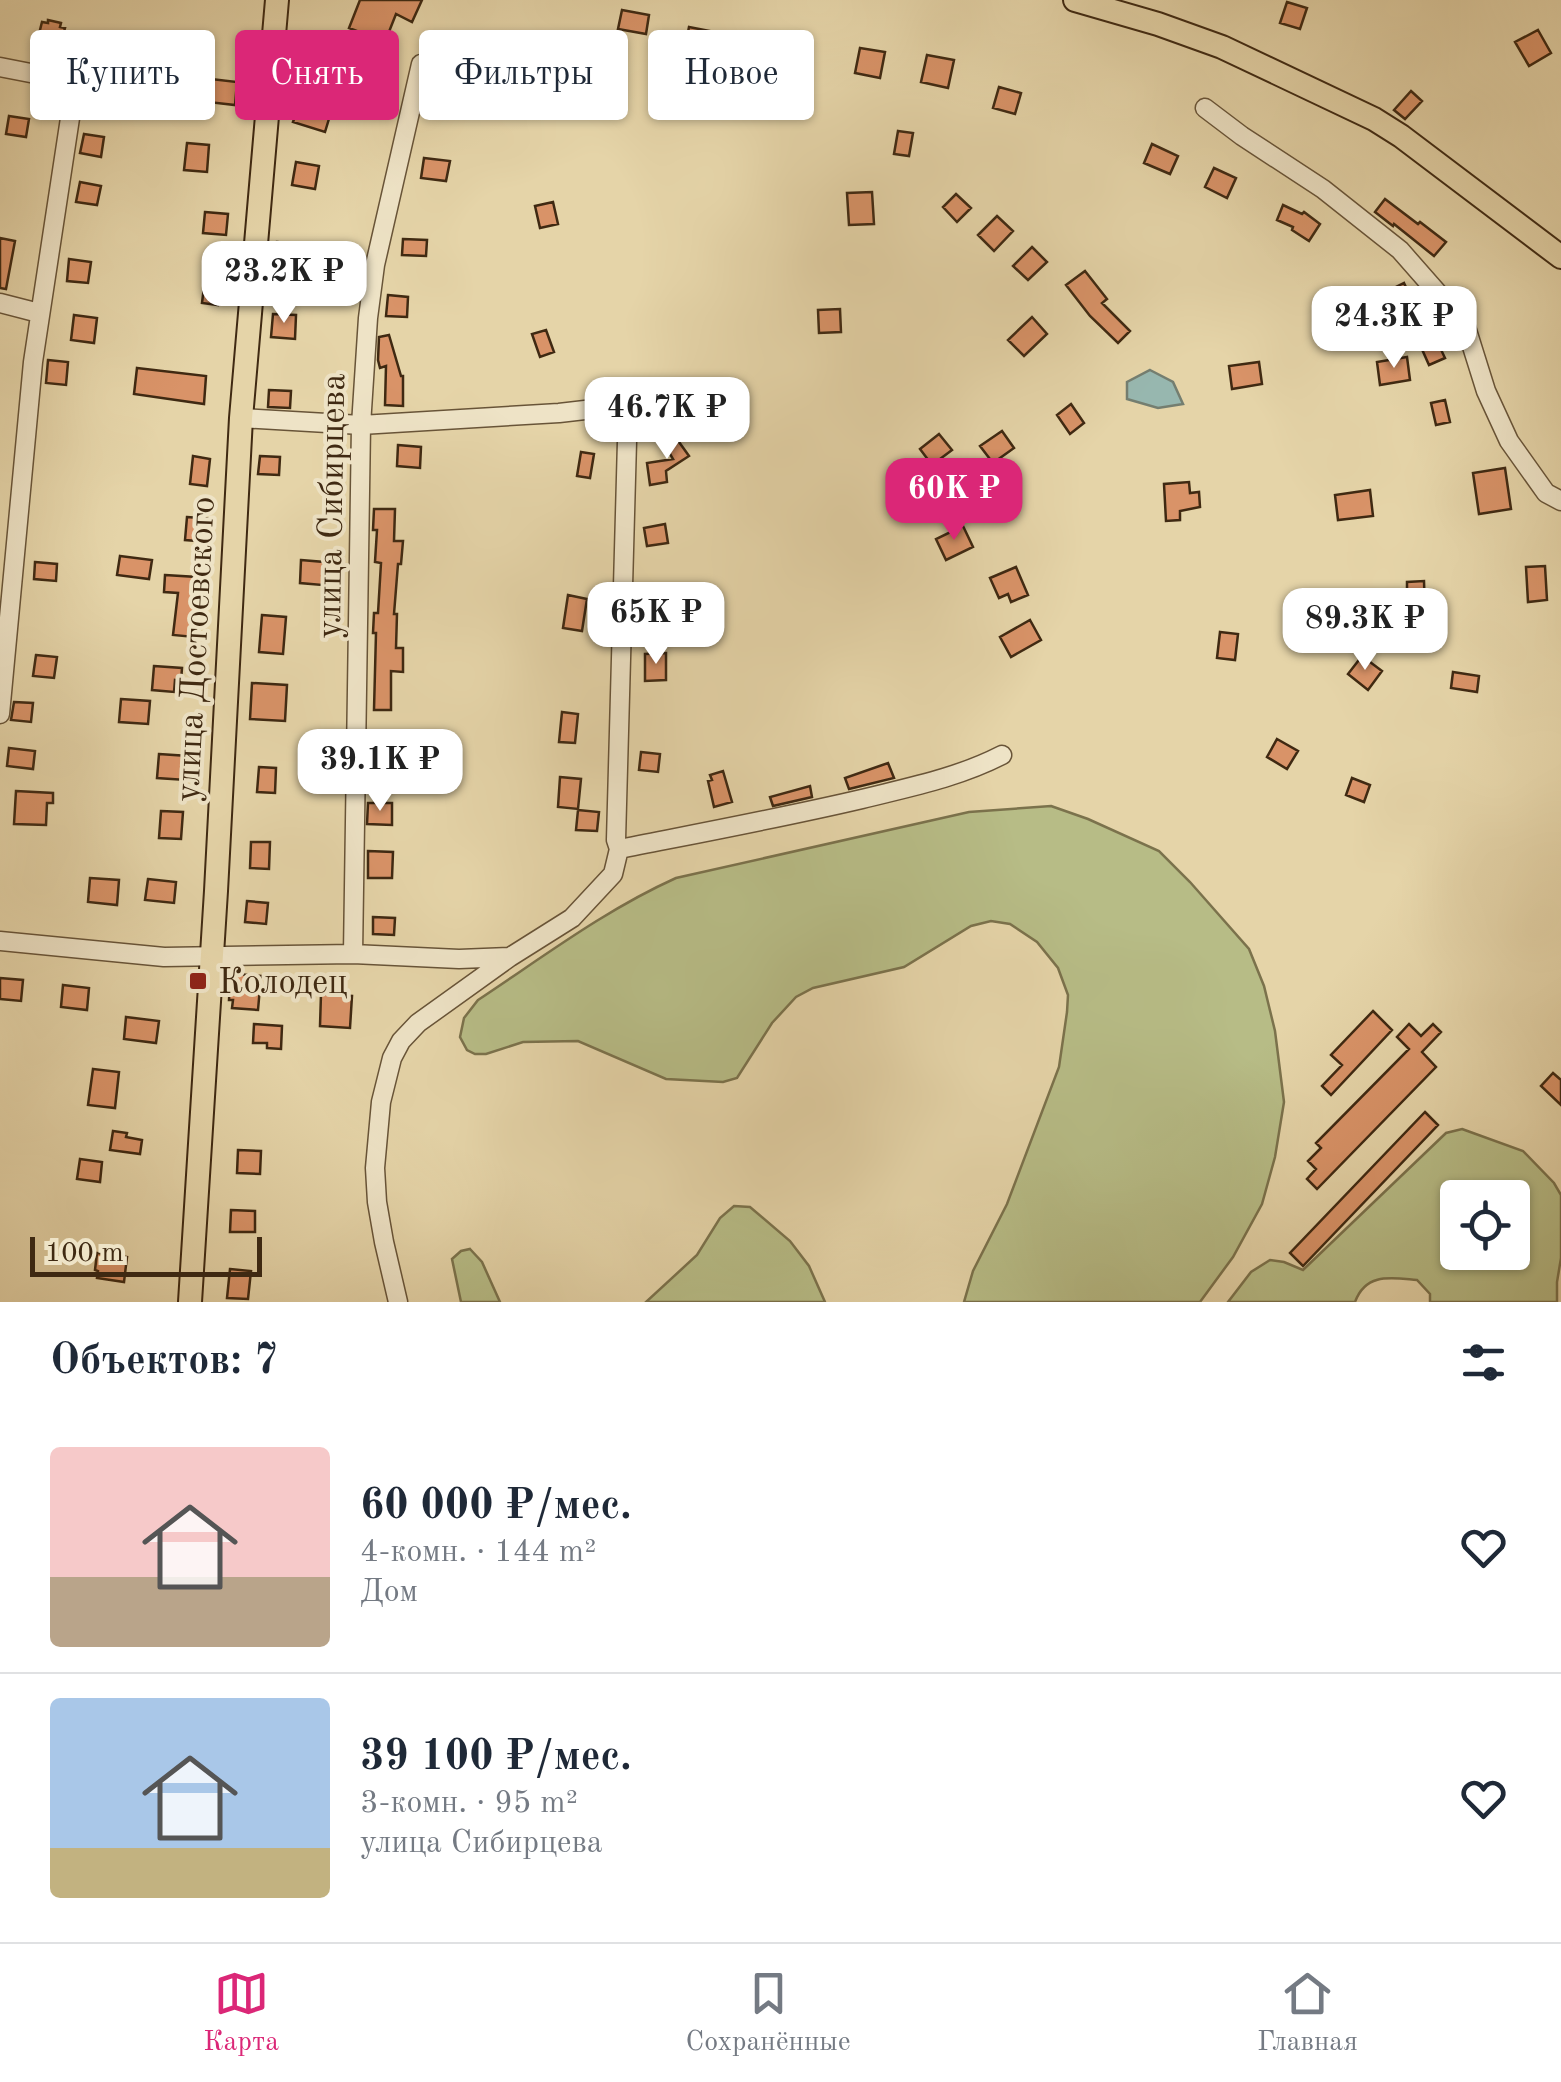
<!DOCTYPE html>
<html lang="ru">
<meta charset="utf-8">
<style>
:root{--surface:#fff;--page:#f2f2f3;--text:#1f2937;--muted:#747a83;--line:#e0e1e3;--accent:#db2777}
body{margin:0;font-family:"Old Standard TT",serif;background:var(--page);color:var(--text);height:100vh;display:flex;flex-direction:column;font-size:38px;white-space:nowrap}
*{box-sizing:border-box;margin:0}
p{font-size:32px;color:var(--muted)}
.icon{flex:none;width:55px;height:55px;fill:none;stroke:currentColor;stroke-width:2;stroke-linecap:round;stroke-linejoin:round}
.map{position:relative;height:1302px;overflow:hidden}
.panel{display:flex;flex-direction:column;background:var(--surface);flex:1}
.panel>*{flex:none}
.guide{position:absolute;left:30px;top:30px;width:1000px;height:90px;display:flex;gap:20px}
.buttons{position:absolute;left:1440px;top:1180px;display:grid;gap:20px}
.buttons a{display:grid;place-items:center;width:90px;height:90px;border-radius:10px;background:var(--surface);box-shadow:0 2px 8px #0004;font-size:50px}
.scale{position:absolute;left:30px;bottom:25px;width:232px;box-sizing:border-box;padding-left:10px;border:5px solid #3f2912;border-top:0;font-size:28px;line-height:35px;white-space:nowrap;color:#3f2912;-webkit-text-stroke:8px #eee3c6;paint-order:stroke}
.price{position:absolute;translate:-50% -85px;padding:0 22px;border-radius:20px;background:#fff;color:#222;font-size:32px;line-height:65px;filter:drop-shadow(0 2px 5px #0008)}
.price::after{content:'';position:absolute;left:50%;top:60px;width:30px;height:22px;margin-left:-15px;background:inherit;clip-path:polygon(0 0,100% 0,50% 100%)}
.price.active{background:var(--accent);color:#fff}
ul{padding:0;list-style:none}
li{display:flex;align-items:center;gap:30px;height:250px;padding:0 50px}
li+li{border-top:2px solid var(--line)}
li span{display:grid;place-items:center;flex:none;width:280px;height:200px;border-radius:10px;color:#555}
li>.icon{margin-inline-start:auto}
span .icon{width:120px;height:120px;fill:#fffc;stroke-width:1}
li b{font-size:42px}
h2{display:flex;justify-content:space-between;align-items:center;height:120px;padding:0 50px;font-size:42px}
.pill{padding:0 35px;border-radius:10px;background:var(--surface);box-shadow:0 2px 8px #0004;font-size:35px;line-height:90px}
.pill.active{background:var(--accent);color:#fff}
.dock{display:flex;justify-content:space-around;align-items:center;height:140px;border-top:2px solid var(--line);background:var(--surface);font-size:28px;color:var(--muted)}
.dock a{display:grid;justify-items:center;gap:5px}
.dock .active{color:var(--accent)}
.map>svg:first-child{display:block}
.green{fill:#b7bc86;stroke:#7b724c;stroke-width:2.5;fill-rule:evenodd}
.water{fill:#97b7af;stroke:#747e70;stroke-width:2.5}
.building{fill:#d99368;stroke:#3f2912;stroke-width:2.5}
.lines{fill:none;stroke-linecap:round;stroke-linejoin:round}
.minor-casing{stroke:#685438;stroke-width:21}
.major-casing{stroke:#3f2912;stroke-width:26}
.minor{stroke:#eee3c6;stroke-width:18}
.major{stroke:#e5d4a8;stroke-width:22}
.poi-dot{fill:#8f2418;stroke:#eee3c6;stroke-width:4}
.labels{text-anchor:middle;stroke-width:8;stroke-linejoin:round;paint-order:stroke}
.street-label{font-size:35px;fill:#3f2912;stroke:#eee3c6}
.poi-label{font-size:35px;fill:#3f2912;stroke:#eee3c6;text-anchor:start}
</style>
<div class="map">
<svg width="1561" height="1302" viewBox="0 0 1561 1302">
<rect width="100%" height="100%" fill="#e5d4a8"/>
<filter id="stains"><feTurbulence type="fractalNoise" baseFrequency=".002" numOctaves="4"/><feColorMatrix values="0 0 0 0 .2 0 0 0 0 .09 0 0 0 0 .02 0 0 0 .5 -.17"/></filter>
<radialGradient id="worn" r=".72"><stop offset=".6" stop-color="#630" stop-opacity="0"/><stop offset="1" stop-color="#630" stop-opacity=".3"/></radialGradient>
<path class="green" d="M1051,806L1088,819L1159,851L1190,882L1249,949L1264,986L1275,1031L1284,1102L1275,1157L1262,1204L1233,1257L1200,1302H964L973,1271L1007,1204L1059,1067L1067,1012L1068,995L1058,968L1037,942L1010,924L991,921L971,926L904,967L813,988L796,997L772,1023L737,1078L723,1082L666,1079L578,1041L523,1042L486,1054H475L467,1050L460,1037L464,1018L478,1000C543,957 605,910 676,878L969,812Z
M1462,1129L1523,1151L1554,1183L1561,1195V1258L1557,1282V1302H1430V1294L1417,1280C1392,1278 1366,1272 1355,1302H1228L1251,1272L1270,1260L1284,1262L1303,1270L1446,1133ZM1458,1198H1512V1252H1458Z
M734,1206L750,1207L790,1241L809,1266L825,1302H646L697,1255L720,1218Z
M470,1249L482,1262L500,1302H461L452,1259L461,1251Z"/>
<path class="water" d="M1150,370L1173,382L1183,404L1158,408L1127,399V382Z"/>
<path class="building" d="M360,0H422L412,22L396,14L385,42L349,28Z
M1287,2L1307,8L1300,29L1280,23Z
M622,10L649,15L646,34L618,29Z
M48,20L61,23L60,27L65,28L59,52L55,51L54,53L40,50V47L36,46L42,22L48,23Z
M689,27L730,35L726,55L685,47Z
M1538,30L1551,53L1529,66L1515,42Z
M430,38L453,46L444,70L433,66L430,56L424,52Z
M295,39L320,44L316,67L291,63Z
M94,46L135,53L129,84L89,77Z
M782,46L807,51L803,74L778,69Z
M860,48L885,52L880,78L855,73Z
M927,55L954,60L948,88L921,82Z
M211,79L237,82L235,105L208,102Z
M999,87L1021,93L1015,114L993,108Z
M1411,91L1422,101L1405,119L1394,110Z
M433,94L460,97L457,117L431,114Z
M300,102L331,112L325,132L293,122Z
M9,116L29,119L26,137L6,134Z
M898,131L913,133L909,156L894,154Z
M84,134L104,137L101,157L80,153Z
M187,143L209,145L207,172L184,170Z
M1152,144L1178,156L1170,174L1144,163Z
M424,158L450,161L446,181L421,178Z
M296,162L319,166L315,189L292,185Z
M1214,168L1236,178L1227,198L1205,187Z
M80,182L101,186L97,205L76,202Z
M872,192L874,224L849,225L847,193Z
M956,194L971,208L957,222L943,207Z
M1385,199L1418,224L1420,222L1446,242L1434,256L1394,224L1393,226L1375,212Z
M553,202L558,224L540,228L535,206Z
M1283,205L1302,214L1304,212L1320,224L1309,241L1292,230L1293,227L1277,220Z
M205,212L228,214L226,235L203,233Z
M997,216L1013,231L994,251L978,235Z
M0,238L15,241L6,289L0,288Z
M403,239L427,240L426,256L402,255Z
M277,242L297,244L296,262L276,261Z
M1032,247L1047,262L1028,280L1013,266Z
M69,259L91,262L88,283L67,281Z
M1085,271L1107,299L1102,303L1130,331L1118,343L1090,316L1066,285Z
M205,279L221,281L218,305L202,303Z
M1404,283L1414,304L1403,310L1397,298L1401,325L1398,326L1386,301L1374,305L1372,299Z
M388,295L408,297L407,317L386,316Z
M840,309L841,332L819,333L818,310Z
M273,314L296,315L295,339L271,337Z
M74,315L97,318L94,343L71,340Z
M1032,317L1047,334L1024,356L1008,340Z
M546,330L554,352L540,357L532,334Z
M389,335L401,376H403V406L385,405L386,366L380,368L378,360L379,337Z
M1436,339L1445,358L1429,365L1421,347Z
M1407,357L1410,380L1380,385L1377,362Z
M48,360L68,362L66,385L46,383Z
M1259,362L1262,384L1232,389L1229,366Z
M137,368L206,376L204,404L134,394Z
M269,390L291,391L290,408L268,407Z
M1445,400L1450,422L1436,425L1431,403Z
M1071,404L1084,423L1070,434L1057,415Z
M1002,431L1014,448L993,463L980,446Z
M939,434L952,450L932,465L920,449Z
M674,435L689,456L666,471L667,482L650,485L647,463L673,459L663,442Z
M398,445L421,447L420,468L397,466Z
M581,452L594,454L590,478L577,476Z
M193,456L210,459L207,486L190,484Z
M260,456L280,457L279,475L258,474Z
M1505,468L1511,509L1479,514L1473,473Z
M1189,482L1190,493L1199,492L1200,507L1180,511V520L1166,521L1164,484Z
M1370,490L1373,516L1338,520L1335,495Z
M374,509H395L394,541H403L401,564H398L394,614H397L396,648H403V672L391,671V710H374L376,633H373L374,613H378L381,563L375,562L377,530H373Z
M187,517L212,519L210,542L185,540Z
M665,524L668,543L647,546L644,528Z
M963,526L973,547L946,560L936,539Z
M120,556L152,560L149,579L117,575Z
M301,560L324,562L322,585L300,583Z
M35,562L57,564L56,581L34,579Z
M1545,566L1547,600L1528,602L1526,567Z
M1016,567L1028,595L1011,602L1008,594L999,598L990,578Z
M165,575L197,577L194,637L173,635L178,593L164,592Z
M1424,581L1425,614H1407V582Z
M568,595L587,599L582,631L563,628Z
M671,595L675,613L654,617L650,599Z
M262,615L286,617L283,654L259,652Z
M1030,620L1041,640L1011,657L1000,637Z
M1220,632L1238,634L1235,660L1217,658Z
M666,653V680L645,681V654Z
M36,655L57,657L54,678L33,676Z
M1362,656L1382,671L1368,690L1348,674Z
M154,666L182,668L181,681L175,680L174,692L152,690Z
M1453,672L1479,676L1477,692L1451,688Z
M252,683L287,685L285,721L250,719Z
M121,699L150,701L148,724L119,722Z
M14,702L33,703L31,722L11,720Z
M562,712L578,714L575,743L559,742Z
M372,739L388,740L387,766L370,765Z
M1277,739L1298,751L1287,769L1267,757Z
M9,748L35,751L33,769L7,766Z
M641,752L660,754L658,772L639,770Z
M159,754L188,756L186,780L157,778Z
M888,763L894,778L849,789L845,778Z
M259,767L276,768L275,793L257,792Z
M723,771L732,802L714,807L708,781L712,780L710,775Z
M560,777L581,779L578,809L558,807Z
M1352,778L1370,785L1364,802L1346,795Z
M810,786L812,797L773,806L770,797Z
M16,791L53,793V803H47L46,825L14,824Z
M368,803H392V825L367,824Z
M578,810L599,812L597,831L576,830Z
M161,811L183,812L181,839L159,838Z
M251,842H270L269,869L250,868Z
M368,851L393,852L392,878H368Z
M90,878L119,880L117,905L88,902Z
M148,879L176,882L174,903L145,900Z
M247,901L268,903L266,924L245,922Z
M373,917L395,918L394,935L373,934Z
M235,974L261,976L258,1010L232,1008L233,1000H229L230,983H234Z
M0,978L23,980L21,1001L0,999Z
M63,985L89,988L87,1010L61,1007Z
M321,994L352,996L350,1028L320,1026Z
M1373,1011L1392,1030L1331,1095L1322,1086L1342,1065L1331,1055Z
M126,1017L159,1021L156,1043L124,1039Z
M254,1024L282,1026L281,1049L267,1048V1043H253Z
M1409,1024L1421,1036L1433,1024L1441,1032L1422,1052L1436,1067L1317,1189L1307,1179L1316,1169L1308,1161L1321,1148L1316,1143L1409,1049L1397,1037Z
M93,1069L119,1072L115,1108L88,1105Z
M1553,1073L1561,1080V1105L1541,1086Z
M1425,1112L1438,1125L1303,1266L1290,1253Z
M113,1131L127,1133L126,1137L142,1140L140,1154L110,1150Z
M238,1150L261,1151L260,1174L237,1173Z
M80,1159L102,1162L100,1182L77,1179Z
M231,1210L255,1211V1232H230Z
M97,1253L127,1257L124,1282L97,1278L98,1271L95,1270Z
M230,1269L251,1271L248,1299L227,1298Z"/>
<g class="lines">
<defs>
<path id="minor" d="M0,67L51,77L70,92L72,105L33,362L0,714
M1205,108L1242,136L1323,189L1400,250L1465,324L1486,391L1509,441L1546,493L1561,501
M0,303L39,313
M241,418L361,425L559,413L628,405L616,840L619,849
M0,941L164,957L353,954L459,959L509,957
M353,954L361,425L368,318L375,265L421,64
M398,1302L384,1242L377,1202L375,1168L381,1102L392,1058L401,1041L418,1023L510,957L572,918L613,874L619,849C700,833 781,818 862,799C910,787 957,778 1002,755"/>
<path id="major" d="M1075,0L1158,24L1222,47L1374,119L1401,136L1561,257
M190,1302L216,891L241,418L277,0"/>
</defs>
<use href="#minor" class="minor-casing"/>
<use href="#major" class="major-casing"/>
<use href="#minor" class="minor"/>
<use href="#major" class="major"/>
</g>
<rect class="poi-dot" x="188" y="971" width="20" height="20" rx="5"/>
<g class="labels">
<g class="street-label">
<text transform="translate(330 506) rotate(-89)" y="12">улица Сибирцева</text>
<text transform="translate(194 649) rotate(-87)" y="12">улица Достоевского</text>
</g>
<g class="poi-label">
<text x="218" y="993">Колодец</text>
</g>
</g>
<rect width="100%" height="100%" filter="url(#stains)"/>
<rect width="100%" height="100%" fill="url(#worn)"/>
</svg>
<div class="buttons">
<a><svg class="icon" aria-label="locate" viewBox="0 0 24 24"><circle cx="12" cy="12" r="6"/><path d="M12 2v4M12 18v4M2 12h4M18 12h4"/></svg></a>
</div>
<div class="scale">100 m</div>
<b class="price" style="left:284px;top:326px">23.2K ₽</b>
<b class="price" style="left:1394px;top:371px">24.3K ₽</b>
<b class="price" style="left:667px;top:462px">46.7K ₽</b>
<b class="price active" style="left:954px;top:543px">60K ₽</b>
<b class="price" style="left:656px;top:667px">65K ₽</b>
<b class="price" style="left:1365px;top:673px">89.3K ₽</b>
<b class="price" style="left:380px;top:814px">39.1K ₽</b>
<div class="guide">
<a class="pill">Купить</a>
<a class="pill active">Снять</a>
<a class="pill">Фильтры</a>
<a class="pill">Новое</a>
</div>
</div>
<section class="panel">
<h2>Объектов: 7<svg class="icon" aria-label="filters" viewBox="0 0 24 24"><path d="M4 7h16M4 17h16"/><circle cx="9" cy="7" r="2"/><circle cx="15" cy="17" r="2"/></svg></h2>
<ul>
<li><span style="background:linear-gradient(#f6c9c9 65%,#b9a48a 0)"><svg class="icon" aria-label="home" viewBox="0 0 24 24"><path d="M3 11l9-7 9 7M6 9v11h12V9"/></svg></span><div><b>60 000 ₽/мес.</b><p>4-комн. · 144 m²</p><p>Дом</p></div><svg class="icon" aria-label="heart" viewBox="0 0 24 24"><path d="M12 20l-8-8c-3-5 5-10 8-4 3-6 11-1 8 4z"/></svg></li>
<li><span style="background:linear-gradient(#a9c7e8 75%,#c2b280 0)"><svg class="icon" aria-label="home" viewBox="0 0 24 24"><path d="M3 11l9-7 9 7M6 9v11h12V9"/></svg></span><div><b>39 100 ₽/мес.</b><p>3-комн. · 95 m²</p><p>улица Сибирцева</p></div><svg class="icon" aria-label="heart" viewBox="0 0 24 24"><path d="M12 20l-8-8c-3-5 5-10 8-4 3-6 11-1 8 4z"/></svg></li>
</ul>
</section>
<nav class="dock">
<a class="active"><svg class="icon" aria-label="map" viewBox="0 0 24 24"><path d="M3 6l6-2 6 2 6-2v14l-6 2-6-2-6 2zM9 4v14M15 6v14"/></svg>Карта</a>
<a><svg class="icon" aria-label="saved" viewBox="0 0 24 24"><path d="M7 4h10v16l-5-4-5 4z"/></svg>Сохранённые</a>
<a><svg class="icon" aria-label="home" viewBox="0 0 24 24"><path d="M3 11l9-7 9 7M6 9v11h12V9"/></svg>Главная</a>
</nav>
